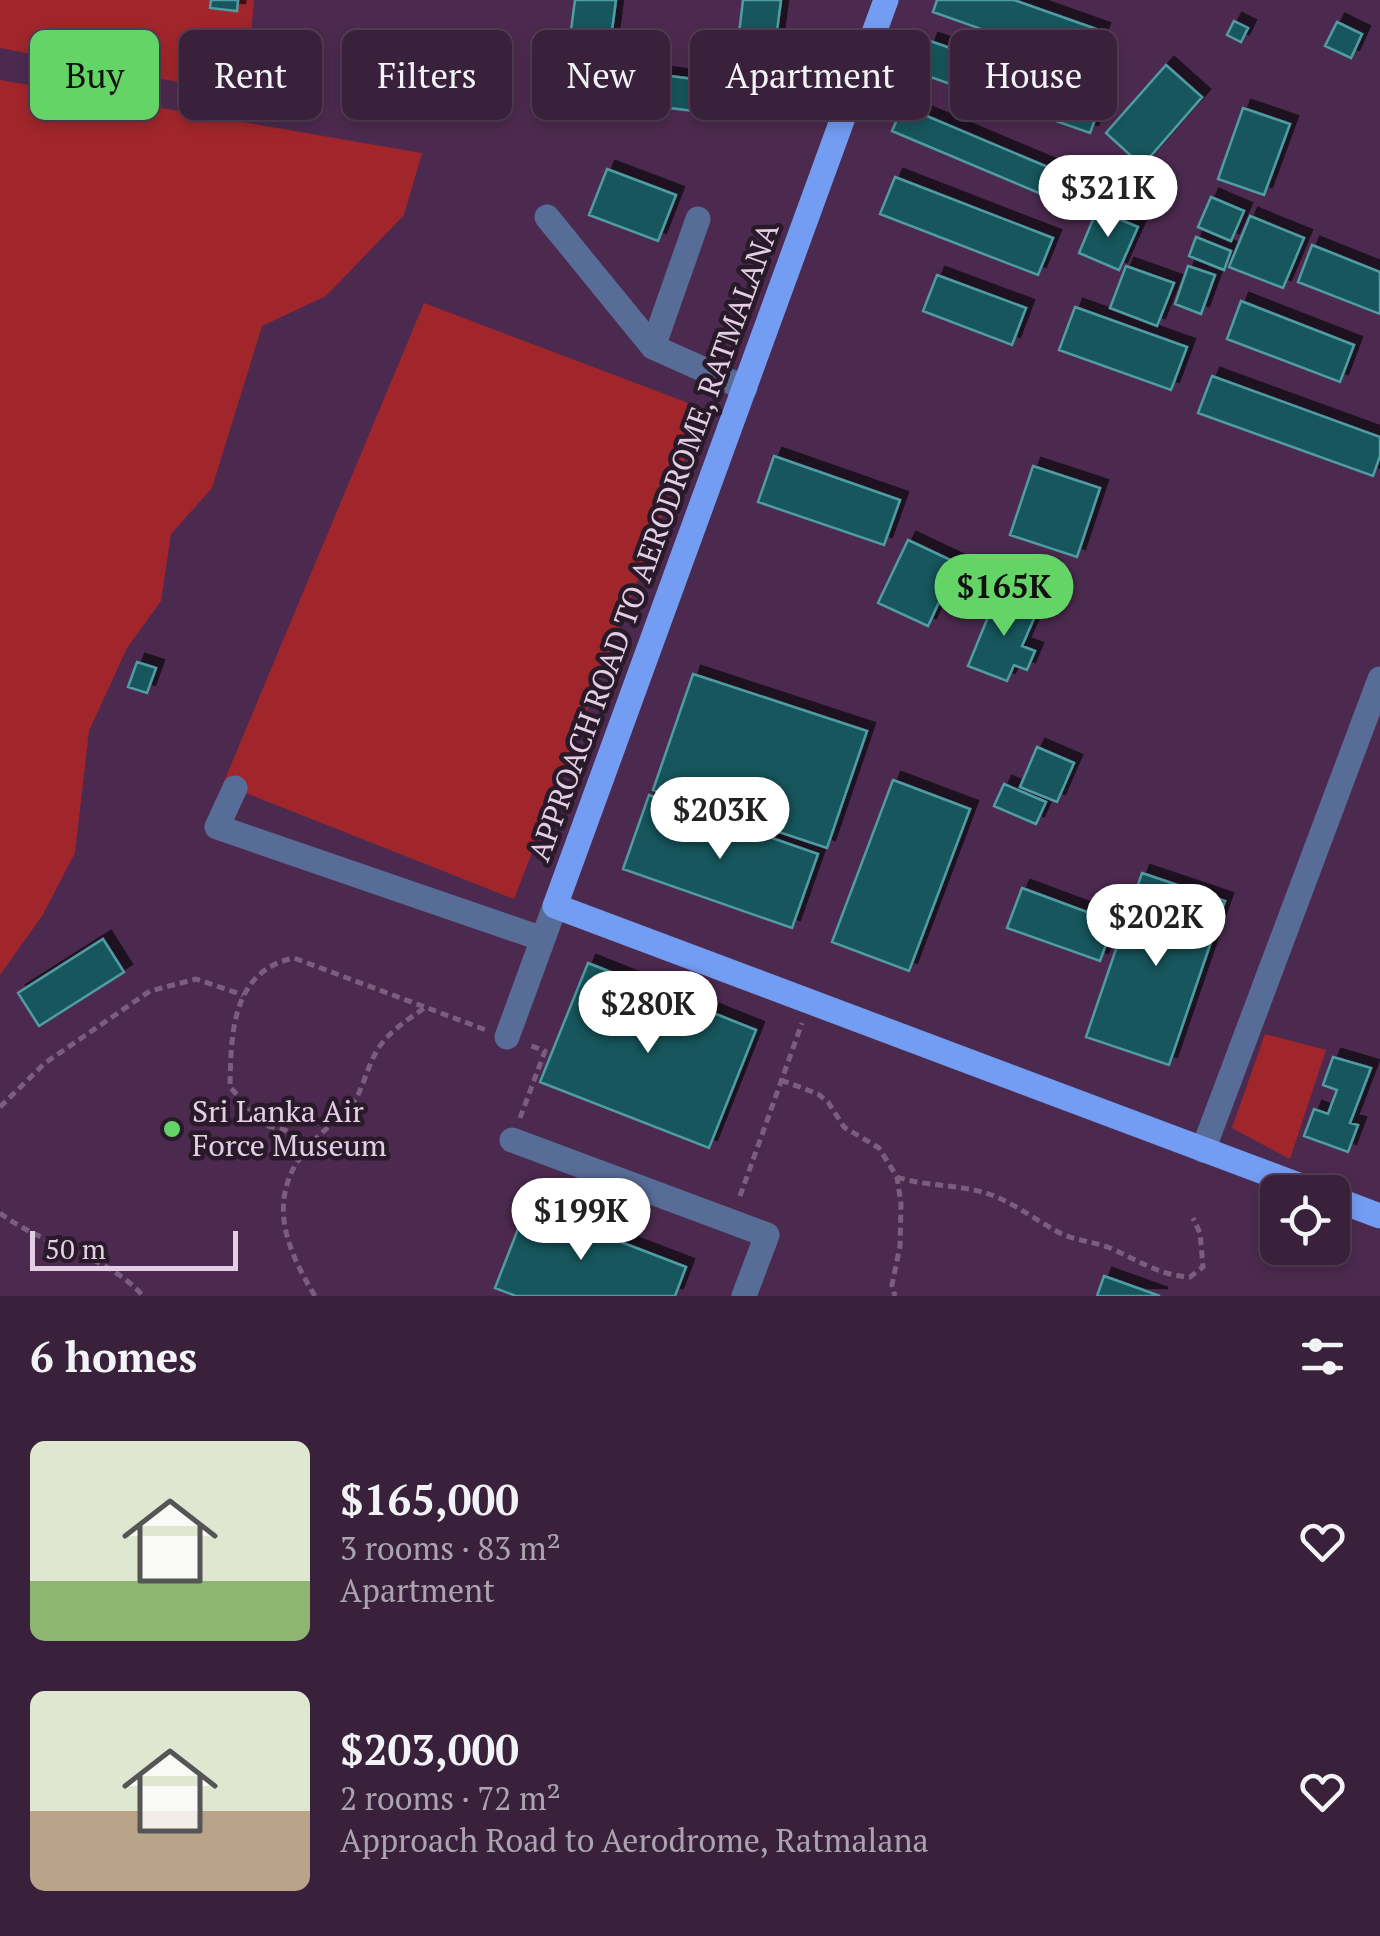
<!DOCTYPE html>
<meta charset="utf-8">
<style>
:root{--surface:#39203b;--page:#402842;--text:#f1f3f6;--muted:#aba3af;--line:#533e55;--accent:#65d467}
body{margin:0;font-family:"PT Serif",serif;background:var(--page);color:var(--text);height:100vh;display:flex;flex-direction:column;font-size:38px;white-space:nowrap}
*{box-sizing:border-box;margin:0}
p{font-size:32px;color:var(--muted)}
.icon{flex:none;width:55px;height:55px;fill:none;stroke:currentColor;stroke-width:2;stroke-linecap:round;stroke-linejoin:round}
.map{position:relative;height:1296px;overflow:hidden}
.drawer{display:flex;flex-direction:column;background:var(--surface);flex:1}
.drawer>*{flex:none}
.guide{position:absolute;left:30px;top:30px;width:1320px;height:90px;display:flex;gap:20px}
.buttons{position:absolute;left:1260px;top:1175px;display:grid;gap:20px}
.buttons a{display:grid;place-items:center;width:90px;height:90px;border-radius:15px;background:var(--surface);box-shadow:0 5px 15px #0003,0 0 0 2px var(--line);font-size:50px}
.scale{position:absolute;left:30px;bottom:25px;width:208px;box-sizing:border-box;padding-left:10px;border:5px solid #e3cee4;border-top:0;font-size:28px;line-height:35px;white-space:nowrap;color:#e3cee4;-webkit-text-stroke:8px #291a2a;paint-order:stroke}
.price{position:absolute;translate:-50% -85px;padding:0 22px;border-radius:35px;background:#fff;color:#222;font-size:32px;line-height:65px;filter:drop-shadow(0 2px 5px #0008)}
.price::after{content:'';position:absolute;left:50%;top:60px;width:30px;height:22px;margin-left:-15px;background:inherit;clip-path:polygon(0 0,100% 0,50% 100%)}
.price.current{background:var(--accent);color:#111}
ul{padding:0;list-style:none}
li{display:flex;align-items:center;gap:30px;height:250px;padding:0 30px}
li span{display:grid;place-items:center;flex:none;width:280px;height:200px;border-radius:15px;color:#555}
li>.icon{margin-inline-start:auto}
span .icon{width:120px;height:120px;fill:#fffc;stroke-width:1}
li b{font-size:42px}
h2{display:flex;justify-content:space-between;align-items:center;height:120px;padding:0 30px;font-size:42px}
.chip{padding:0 35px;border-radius:15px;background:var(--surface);box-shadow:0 5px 15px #0003,0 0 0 2px var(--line);font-size:35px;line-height:90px}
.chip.current{background:var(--accent);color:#111}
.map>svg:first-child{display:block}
.green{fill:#a1262b}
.building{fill:#14565c;stroke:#509ca3;stroke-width:2.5;filter:url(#shadow)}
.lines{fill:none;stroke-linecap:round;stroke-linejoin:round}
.path{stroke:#7b5d7e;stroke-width:5;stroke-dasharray:8 5;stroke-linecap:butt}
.minor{stroke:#576c97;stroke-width:25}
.major{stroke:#739cf3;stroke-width:25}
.poi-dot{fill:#65d467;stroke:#291a2a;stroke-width:4}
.labels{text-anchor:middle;stroke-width:9;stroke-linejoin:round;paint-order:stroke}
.street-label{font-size:30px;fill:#e3cee4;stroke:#291a2a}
.poi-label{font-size:30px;fill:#e3cee4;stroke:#291a2a;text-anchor:start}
</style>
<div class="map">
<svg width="1380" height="1296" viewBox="0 0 1380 1296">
<defs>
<filter id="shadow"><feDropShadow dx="8" dy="-8" stdDeviation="0" flood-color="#0009"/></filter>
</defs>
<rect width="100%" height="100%" fill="#4c2a4f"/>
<path class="green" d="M0,0H254L246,95L0,48Z
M0,80L422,153L404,215L326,296L262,326L212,488L171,534L161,601L127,648L89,731L75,853L42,916L0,975Z
M424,303L704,409L514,899L223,784Z
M1265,1034L1326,1050L1290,1159L1232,1128Z"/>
<path class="building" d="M211,0H238L237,11L210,8Z
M575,0H616L607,68L733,84L743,0H781L766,115L751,114V118L604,100L603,111L561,105Z
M937,0H1014L1102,31L1089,67L933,12Z
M1234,21L1248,28L1241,42L1227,35Z
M1337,22L1362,34L1351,58L1325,46Z
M930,41L1102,101L1090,133L919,73Z
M1166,65L1202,97L1142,166L1106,133Z
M903,106L1050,168L1039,193L892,131Z
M1243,108L1290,124L1264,195L1218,179Z
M607,169L676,195L658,241L589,215Z
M895,177L1053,238L1038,275L880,214Z
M1211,197L1244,211L1231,241L1198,227Z
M1097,210L1138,227L1119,270L1079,253Z
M1250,216L1304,238L1283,288L1229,267Z
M1196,237L1231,251L1224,270L1189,256Z
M1312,245L1380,272V314L1298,282Z
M1126,266L1174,283L1157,326L1110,308Z
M1188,266L1215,275L1201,314L1175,304Z
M937,275L1026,308L1012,345L923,311Z
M1241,301L1354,345L1340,382L1227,339Z
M1075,307L1187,347L1171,390L1059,350Z
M1212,376L1380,437V456L1373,476L1198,413Z
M774,456L900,500L884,545L758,502Z
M1033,466L1100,488L1077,557L1010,535Z
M908,540L957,563L928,626L878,603Z
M999,590L1021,600L1018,606L1036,614L1022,646L1035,651L1027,670L1014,665L1007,681L968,666Z
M137,662L156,668L147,693L128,687Z
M693,674L867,731L827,848L653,790Z
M1037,747L1074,763L1057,802L1020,787Z
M893,780L970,809L909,971L832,942Z
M1004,784L1046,802L1036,824L994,806Z
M649,795L818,854L792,928L623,869Z
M1142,873L1225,901L1169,1065L1086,1037Z
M1022,888L1114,922L1100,961L1007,928Z
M103,939L124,972L39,1026L18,993Z
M588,963L756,1030L709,1148L540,1082Z
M1333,1057L1371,1068L1350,1123L1358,1125L1348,1152L1304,1136L1314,1109L1328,1114L1337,1090L1323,1085Z
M527,1206L686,1267L675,1296H516L495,1288Z
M1104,1276L1160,1296H1097Z"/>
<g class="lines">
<path class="path" d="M781,1080L818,1094L828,1102L844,1127L879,1148L897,1177L901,1204L900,1246L892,1285L895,1296
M0,1107L45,1063L150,991L196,979L243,995
M520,1118L545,1051L529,1045
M307,1148L285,1130L264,1125L230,1087C231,1035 231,971 294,958L486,1030
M897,1177C927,1187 959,1184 989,1194C1012,1202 1036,1220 1058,1232C1075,1241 1092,1241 1110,1248C1138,1260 1158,1275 1190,1277L1203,1267L1200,1233L1193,1218
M740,1196L802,1023
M0,1213C44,1247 107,1254 143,1296
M315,1296C284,1245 266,1197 308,1147C323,1129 345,1116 357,1097C364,1083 368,1067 375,1054C386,1033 407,1020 426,1007"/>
<path class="minor" d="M547,217L653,347L745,388
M653,347L698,219
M235,788L217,827L543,939
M507,1037L555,906
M512,1140L767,1235L744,1296
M1203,1150L1380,679"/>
<path class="major" d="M886,0L555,906L1317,1192
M1332,1198L1380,1216"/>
</g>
<circle class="poi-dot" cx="172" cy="1129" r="10"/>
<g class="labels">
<g class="street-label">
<text transform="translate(654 542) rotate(-70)" y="10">APPROACH ROAD TO AERODROME, RATMALANA</text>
</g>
<g class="poi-label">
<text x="192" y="1122">Sri Lanka Air<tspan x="192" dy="34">Force Museum</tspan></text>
</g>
</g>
</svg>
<div class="buttons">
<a><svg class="icon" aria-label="locate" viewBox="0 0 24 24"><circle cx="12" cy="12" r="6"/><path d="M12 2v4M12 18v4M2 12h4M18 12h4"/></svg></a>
</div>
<div class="scale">50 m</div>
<b class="price" style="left:1108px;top:240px">$321K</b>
<b class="price current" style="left:1004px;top:639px">$165K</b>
<b class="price" style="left:720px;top:862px">$203K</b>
<b class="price" style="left:1156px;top:969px">$202K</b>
<b class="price" style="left:648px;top:1056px">$280K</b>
<b class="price" style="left:581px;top:1263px">$199K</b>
<div class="guide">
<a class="chip current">Buy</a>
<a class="chip">Rent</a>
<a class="chip">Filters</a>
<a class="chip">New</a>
<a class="chip">Apartment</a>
<a class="chip">House</a>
</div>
</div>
<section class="drawer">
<h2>6 homes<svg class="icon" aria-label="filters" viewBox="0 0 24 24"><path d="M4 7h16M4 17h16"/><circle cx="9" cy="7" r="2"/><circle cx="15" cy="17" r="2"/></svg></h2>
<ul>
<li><span style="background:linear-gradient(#dfe7d0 70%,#8fb573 0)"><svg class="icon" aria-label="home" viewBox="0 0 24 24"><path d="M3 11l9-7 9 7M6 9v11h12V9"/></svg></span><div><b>$165,000</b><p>3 rooms · 83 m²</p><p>Apartment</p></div><svg class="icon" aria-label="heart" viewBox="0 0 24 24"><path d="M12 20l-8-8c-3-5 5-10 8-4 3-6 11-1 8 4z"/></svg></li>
<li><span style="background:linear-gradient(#dfe7d0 60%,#b9a48a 0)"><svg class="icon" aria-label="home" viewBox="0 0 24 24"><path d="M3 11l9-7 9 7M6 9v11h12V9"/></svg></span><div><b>$203,000</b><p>2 rooms · 72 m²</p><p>Approach Road to Aerodrome, Ratmalana</p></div><svg class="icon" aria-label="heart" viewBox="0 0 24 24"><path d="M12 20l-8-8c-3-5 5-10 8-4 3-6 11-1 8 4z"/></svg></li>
</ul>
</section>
